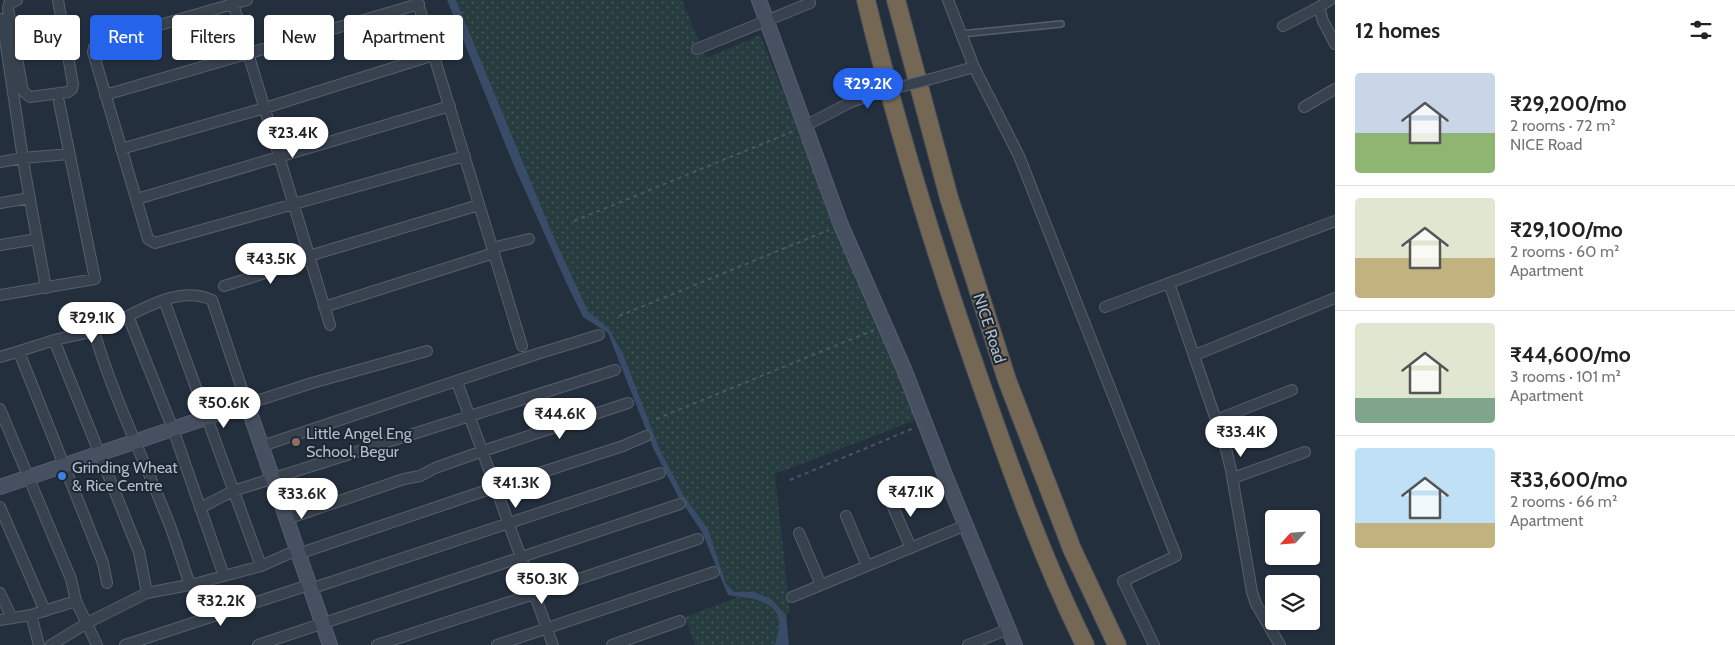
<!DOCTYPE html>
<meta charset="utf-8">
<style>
:root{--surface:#fff;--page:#f2f2f2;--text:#222;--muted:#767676;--line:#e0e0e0;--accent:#2563eb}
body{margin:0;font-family:Cabin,sans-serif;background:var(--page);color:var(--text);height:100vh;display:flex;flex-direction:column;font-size:19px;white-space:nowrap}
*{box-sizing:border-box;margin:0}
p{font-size:16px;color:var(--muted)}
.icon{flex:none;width:28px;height:28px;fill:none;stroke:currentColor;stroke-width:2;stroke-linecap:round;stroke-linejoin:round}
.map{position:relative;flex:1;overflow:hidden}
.details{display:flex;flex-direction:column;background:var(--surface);width:400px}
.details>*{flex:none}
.hud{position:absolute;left:15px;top:15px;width:475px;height:45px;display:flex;gap:10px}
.needle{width:32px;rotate:244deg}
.controls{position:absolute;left:1265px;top:510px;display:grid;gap:10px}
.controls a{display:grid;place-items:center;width:55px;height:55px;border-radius:5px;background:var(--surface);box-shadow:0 1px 4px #0004;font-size:25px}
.price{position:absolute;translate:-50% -42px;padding:0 11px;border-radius:18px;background:#fff;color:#222;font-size:16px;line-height:32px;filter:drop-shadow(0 1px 2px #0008)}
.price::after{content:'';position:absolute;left:50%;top:30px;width:15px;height:11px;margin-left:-8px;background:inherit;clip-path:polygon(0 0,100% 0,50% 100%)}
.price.active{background:var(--accent);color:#fff}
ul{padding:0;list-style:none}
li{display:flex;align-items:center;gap:15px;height:125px;padding:0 20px}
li+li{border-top:1px solid var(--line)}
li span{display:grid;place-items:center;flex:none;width:140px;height:100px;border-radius:5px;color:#555}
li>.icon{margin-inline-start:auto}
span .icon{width:60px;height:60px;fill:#fffc;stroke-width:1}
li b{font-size:21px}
h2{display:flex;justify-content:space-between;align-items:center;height:60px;padding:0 20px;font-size:21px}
.tag{padding:0 18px;border-radius:5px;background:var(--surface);box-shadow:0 1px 4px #0004;font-size:18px;line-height:45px}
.tag.active{background:var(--accent);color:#fff}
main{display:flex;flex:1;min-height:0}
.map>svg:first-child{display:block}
.grass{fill:url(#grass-dots)}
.water{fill:#394c67}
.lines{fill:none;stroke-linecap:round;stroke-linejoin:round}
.lane-casing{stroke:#565f6c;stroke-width:8}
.street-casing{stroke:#565f6c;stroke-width:12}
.secondary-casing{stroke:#565f6c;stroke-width:16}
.highway-casing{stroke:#434c59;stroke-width:20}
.path{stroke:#44595c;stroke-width:2;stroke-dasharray:4 4;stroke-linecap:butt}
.lane{stroke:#38414e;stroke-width:5}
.street{stroke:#38414e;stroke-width:10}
.secondary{stroke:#465061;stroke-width:14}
.highway{stroke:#746855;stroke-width:18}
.street-bridge-casing{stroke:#565f6c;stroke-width:12;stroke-linecap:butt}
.street-bridge{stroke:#38414e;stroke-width:10}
.education-dot{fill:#8d6e63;stroke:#1d2633;stroke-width:2}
.shop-dot{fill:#3f7fe0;stroke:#1d2633;stroke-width:2}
.labels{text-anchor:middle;stroke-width:4;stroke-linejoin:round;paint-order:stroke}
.street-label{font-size:16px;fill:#b4bcc9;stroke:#1d2633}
.poi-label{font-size:16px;fill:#b4bcc9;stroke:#1d2633;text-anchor:start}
</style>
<main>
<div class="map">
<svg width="1335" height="645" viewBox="0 0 1335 645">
<defs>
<pattern id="grass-dots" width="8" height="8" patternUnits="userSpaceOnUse" patternTransform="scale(1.25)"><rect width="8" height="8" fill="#263c3f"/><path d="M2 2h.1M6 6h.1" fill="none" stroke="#435659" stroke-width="1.8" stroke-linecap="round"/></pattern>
</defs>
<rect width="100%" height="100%" fill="#242f3e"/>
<path class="grass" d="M456,0H682L706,58L760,35L916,420L775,474L790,613L786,615C767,595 761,592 734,592L726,584L708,529L684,496L660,450L623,354L609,329L588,311L555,240Z
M738,597C752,600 778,602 779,621C780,628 776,638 775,645H695L685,617Z"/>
<path class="water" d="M447,0H456L555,240L588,311L609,329L623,354L660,450L684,496L708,529L726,584L734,592H754L771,599L786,615L789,645H775C776,638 780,628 779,621C777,599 745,598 728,595L702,532L678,496L654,450L608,333L583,317L566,282L515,168Z"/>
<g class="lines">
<defs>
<path id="lane" d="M961,34L1061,24"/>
<path id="street" d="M17,0L9,4L8,9L23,91L30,97L68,92L72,89L73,84L58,0
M232,0L330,325
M247,0L100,42L94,47L93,52L148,239L155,243L465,156
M417,0L522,346
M948,0L974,67L1019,156L1176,556L1123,581L1154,645
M1330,0L1319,7L1323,21L1335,44
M2,19L25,172L46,288
M1283,26L1319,7
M697,49L810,3
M931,79L974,67
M105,95L419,4
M1304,107L1335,89
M805,126L851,102L877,93
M121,149L265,108L434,55
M0,162L23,158L69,154
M137,199L450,106
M0,203L30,198
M0,245L37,239
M492,248L529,239
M309,256L479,205
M1169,283L1226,449L1231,470L1252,592L1256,604L1280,645
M224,286L310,259
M0,295L95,279L59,102
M164,300L261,566
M324,307L494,253
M1105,307L1335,221
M128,316L173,429L224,576
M94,331C113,397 144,459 169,523C177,544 183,565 190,585
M54,340L139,552L147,593
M19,352L103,563L107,583
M1195,355L1335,298
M0,357C19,352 37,345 55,340C68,336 81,335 93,331C131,320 172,282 212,300L247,404L312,383L427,351
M457,382L553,645
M0,409L71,579L76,601L97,645
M1216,420L1292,390
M262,446L537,354L599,335
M1233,478L1305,452
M889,498L911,548
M0,507L45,611
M200,508L233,491L615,370
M846,516L867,566
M287,519L404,479L420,476L435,468L483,451L628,403
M799,533L821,585
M298,554L496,487L623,446L646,436
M310,589L660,473
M0,593L12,618
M792,597L966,525
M31,615L39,645
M0,620L31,615L76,601
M51,645L87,623L147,593L194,584L261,566L297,550
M125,645L309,585
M258,645L680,504
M377,645L534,594L698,539
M497,645L714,572
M612,645L680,621
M968,645L1009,629"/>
<path id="secondary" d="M759,0L841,225L904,369L945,475L1015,645
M0,487L247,404L330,645"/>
<path id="highway" d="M866,0C897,129 936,256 980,381C1011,470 1043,560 1085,645
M896,0L949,198L1007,380L1072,549L1117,645"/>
</defs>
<use href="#lane" class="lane-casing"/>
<use href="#street" class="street-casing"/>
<use href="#secondary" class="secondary-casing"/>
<use href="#highway" class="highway-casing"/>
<path class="path" d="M574,221L794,131
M619,316L829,230
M656,419L874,330
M790,480L914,428"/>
<use href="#lane" class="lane"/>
<use href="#street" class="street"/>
<use href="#secondary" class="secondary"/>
<use href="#highway" class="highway"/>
<defs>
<path id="street-bridge" d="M877,93L931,79"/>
</defs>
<use href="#street-bridge" class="street-bridge-casing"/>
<use href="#street-bridge" class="street-bridge"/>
</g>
<circle class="education-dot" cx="296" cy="442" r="5"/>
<circle class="shop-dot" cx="62" cy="476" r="5"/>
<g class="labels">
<g class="street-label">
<text transform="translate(990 328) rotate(72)" y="6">NICE Road</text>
</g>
<g class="poi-label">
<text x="306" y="439">Little Angel Eng<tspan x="306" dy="18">School, Begur</tspan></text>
<text x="72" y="473">Grinding Wheat<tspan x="72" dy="18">&amp; Rice Centre</tspan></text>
</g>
</g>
</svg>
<div class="controls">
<a><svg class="needle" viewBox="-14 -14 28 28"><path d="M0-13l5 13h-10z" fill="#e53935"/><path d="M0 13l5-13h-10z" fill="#767676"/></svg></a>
<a><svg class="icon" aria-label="layers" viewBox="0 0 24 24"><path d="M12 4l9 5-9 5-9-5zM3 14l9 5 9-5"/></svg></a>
</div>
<b class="price active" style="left:868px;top:110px">₹29.2K</b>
<b class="price" style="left:293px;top:159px">₹23.4K</b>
<b class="price" style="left:271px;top:285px">₹43.5K</b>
<b class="price" style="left:92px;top:344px">₹29.1K</b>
<b class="price" style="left:224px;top:429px">₹50.6K</b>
<b class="price" style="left:560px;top:440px">₹44.6K</b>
<b class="price" style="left:1241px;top:458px">₹33.4K</b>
<b class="price" style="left:516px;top:509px">₹41.3K</b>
<b class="price" style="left:911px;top:518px">₹47.1K</b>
<b class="price" style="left:302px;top:520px">₹33.6K</b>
<b class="price" style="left:542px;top:605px">₹50.3K</b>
<b class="price" style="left:221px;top:627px">₹32.2K</b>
<div class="hud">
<a class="tag">Buy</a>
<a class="tag active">Rent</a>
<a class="tag">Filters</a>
<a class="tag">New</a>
<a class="tag">Apartment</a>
</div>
</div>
<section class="details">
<h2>12 homes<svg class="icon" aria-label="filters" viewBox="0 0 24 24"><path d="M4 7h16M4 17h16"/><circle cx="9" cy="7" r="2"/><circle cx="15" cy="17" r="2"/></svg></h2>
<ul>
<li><span style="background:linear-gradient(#c9d6e8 60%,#8fb573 0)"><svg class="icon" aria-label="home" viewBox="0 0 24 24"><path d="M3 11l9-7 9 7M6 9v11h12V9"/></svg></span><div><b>₹29,200/mo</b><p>2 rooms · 72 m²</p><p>NICE Road</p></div></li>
<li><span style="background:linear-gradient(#dfe7d0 60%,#c2b280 0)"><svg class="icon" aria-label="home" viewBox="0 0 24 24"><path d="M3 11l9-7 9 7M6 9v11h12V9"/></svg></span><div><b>₹29,100/mo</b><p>2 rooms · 60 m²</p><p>Apartment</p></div></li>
<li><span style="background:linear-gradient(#dfe7d0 75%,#7fa58c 0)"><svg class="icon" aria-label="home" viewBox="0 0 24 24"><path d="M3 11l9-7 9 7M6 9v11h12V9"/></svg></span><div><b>₹44,600/mo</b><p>3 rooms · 101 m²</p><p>Apartment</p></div></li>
<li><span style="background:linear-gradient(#bfe0f5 75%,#c2b280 0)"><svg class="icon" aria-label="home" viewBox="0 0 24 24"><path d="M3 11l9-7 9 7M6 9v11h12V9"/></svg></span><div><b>₹33,600/mo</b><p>2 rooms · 66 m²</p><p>Apartment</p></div></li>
</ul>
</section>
</main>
